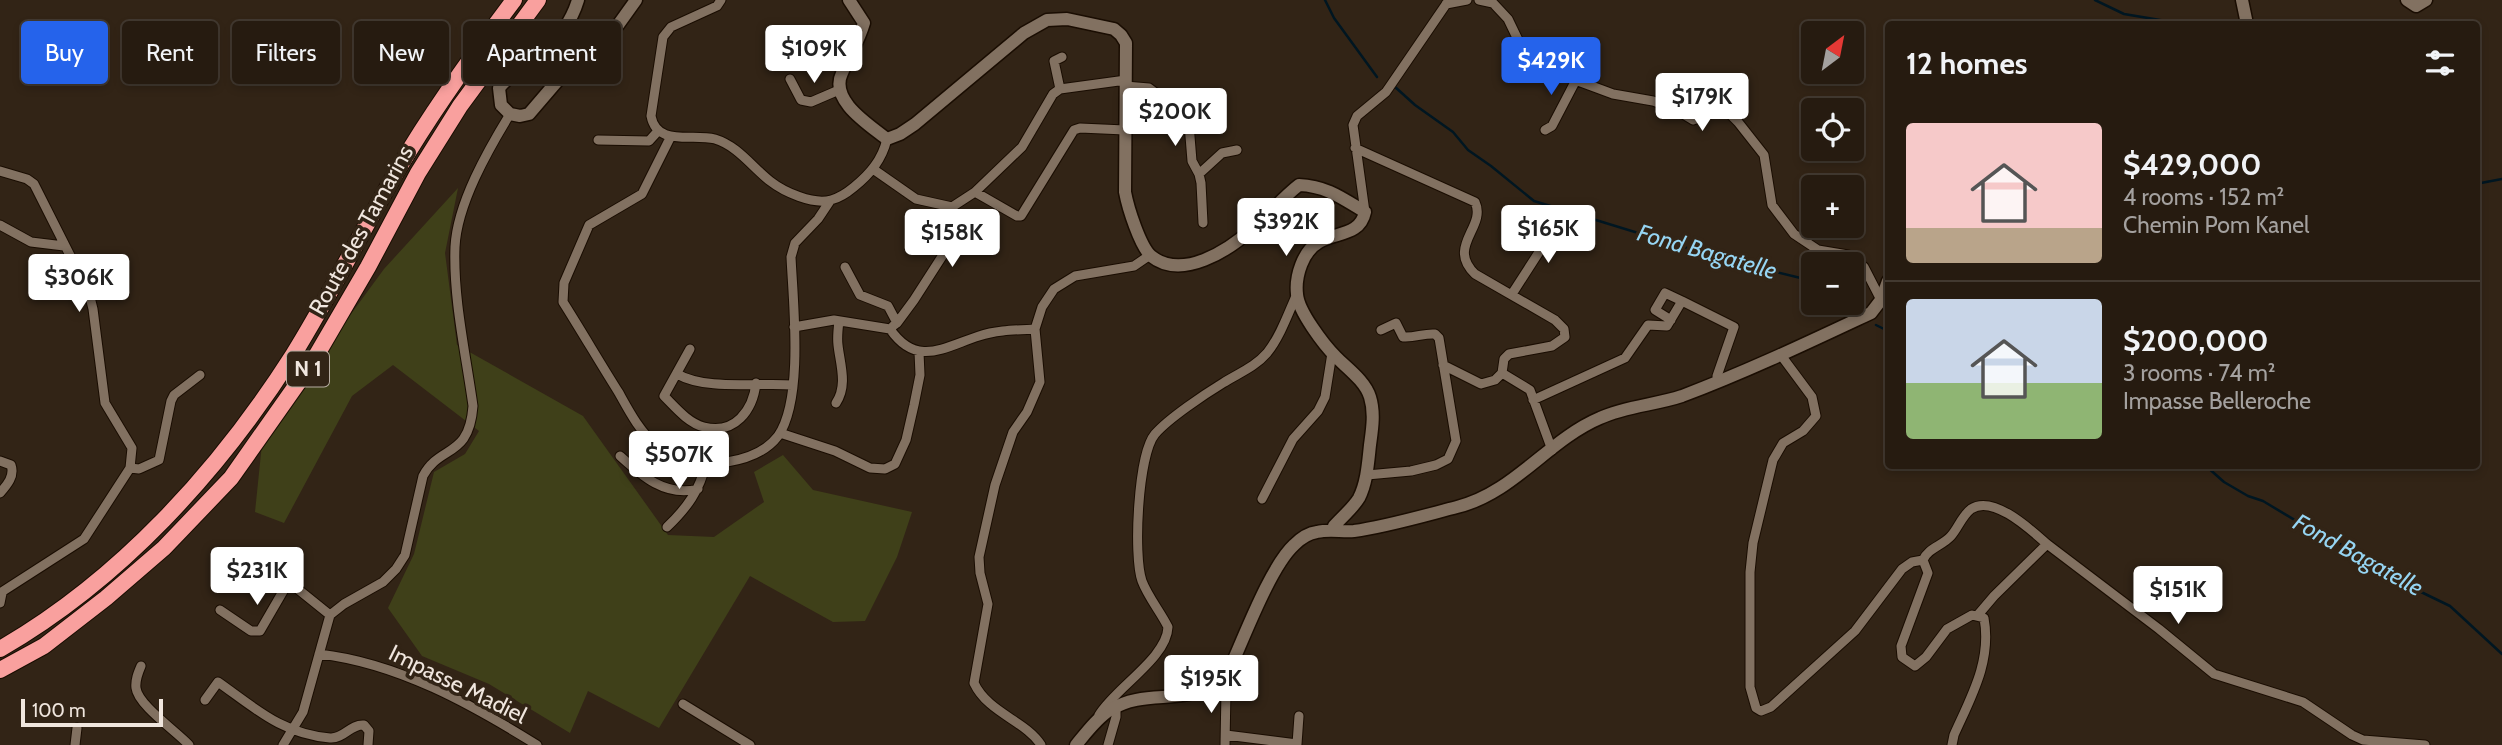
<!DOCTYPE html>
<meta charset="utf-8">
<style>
:root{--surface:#261b10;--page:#2e2419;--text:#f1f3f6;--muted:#a4a19f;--line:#423930;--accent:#2563eb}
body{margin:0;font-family:Cabin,sans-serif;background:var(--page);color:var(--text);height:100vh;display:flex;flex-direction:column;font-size:26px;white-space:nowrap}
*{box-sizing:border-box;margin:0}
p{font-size:23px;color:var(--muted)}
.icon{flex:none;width:38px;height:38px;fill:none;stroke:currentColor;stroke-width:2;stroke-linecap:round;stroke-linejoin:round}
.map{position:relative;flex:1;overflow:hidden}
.side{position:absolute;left:1885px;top:21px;width:595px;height:448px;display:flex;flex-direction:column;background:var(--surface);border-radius:7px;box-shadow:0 4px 10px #0003,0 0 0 2px var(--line)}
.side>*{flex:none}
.hud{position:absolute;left:21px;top:21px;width:665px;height:63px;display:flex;gap:14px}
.needle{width:46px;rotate:32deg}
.fabs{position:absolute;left:1801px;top:21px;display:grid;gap:14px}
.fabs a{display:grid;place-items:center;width:63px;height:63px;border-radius:7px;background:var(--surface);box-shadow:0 4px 10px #0003,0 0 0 2px var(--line);font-size:35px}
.scale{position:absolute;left:21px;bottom:18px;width:142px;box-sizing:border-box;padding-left:7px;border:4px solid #f0e6de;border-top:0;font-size:19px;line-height:24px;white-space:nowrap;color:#f0e6de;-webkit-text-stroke:5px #322416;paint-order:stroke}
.price{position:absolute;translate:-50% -60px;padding:0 16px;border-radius:7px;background:#fff;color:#222;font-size:23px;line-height:46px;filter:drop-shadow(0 2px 4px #0008)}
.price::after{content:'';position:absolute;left:50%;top:42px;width:21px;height:16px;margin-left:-10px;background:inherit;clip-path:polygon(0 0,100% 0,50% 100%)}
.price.selected{background:var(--accent);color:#fff}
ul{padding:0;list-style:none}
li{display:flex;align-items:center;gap:21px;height:175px;padding:0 21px}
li+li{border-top:2px solid var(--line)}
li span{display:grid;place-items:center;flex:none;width:196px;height:140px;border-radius:7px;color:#555}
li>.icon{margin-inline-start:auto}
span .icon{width:84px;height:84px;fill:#fffc;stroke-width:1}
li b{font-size:30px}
h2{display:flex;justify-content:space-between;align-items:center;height:84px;padding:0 21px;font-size:30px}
.tag{padding:0 24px;border-radius:7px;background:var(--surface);box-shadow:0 4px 10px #0003,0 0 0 2px var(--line);font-size:24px;line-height:63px}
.tag.selected{background:var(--accent);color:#fff}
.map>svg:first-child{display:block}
.green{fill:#3f4019}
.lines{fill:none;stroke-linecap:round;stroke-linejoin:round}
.stream{stroke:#001621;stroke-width:2.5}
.street-casing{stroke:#1a0d02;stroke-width:11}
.secondary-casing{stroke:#1a0d02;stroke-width:15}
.highway-casing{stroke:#1a0d02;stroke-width:18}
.street{stroke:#827161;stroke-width:9}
.secondary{stroke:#827161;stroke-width:12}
.highway{stroke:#f9a09e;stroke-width:16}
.labels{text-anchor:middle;stroke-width:7;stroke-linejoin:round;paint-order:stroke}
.shield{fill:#322416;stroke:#b7aca2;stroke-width:2}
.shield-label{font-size:21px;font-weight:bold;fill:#f0e6de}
.street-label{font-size:23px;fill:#f0e6de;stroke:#322416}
.water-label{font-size:24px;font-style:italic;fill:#96d5f3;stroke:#322416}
</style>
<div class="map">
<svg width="2502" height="745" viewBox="0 0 2502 745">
<rect width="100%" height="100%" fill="#322416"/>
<path class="green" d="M458,188L445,253L457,345L583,416L668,535L714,537L764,502L754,472L783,455L813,490L912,512L897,557L865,621L833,622L750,576L659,728L588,691L570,733L489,684L422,656L388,608L414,554L434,472L465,454L479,431L393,365L352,396L284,523L255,512L263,434L384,269Z"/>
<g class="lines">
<path class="stream" d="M1325,0L1334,18L1377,77
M2095,0L2124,14L2184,24
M1394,86L1415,105L1453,132L1468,150L1491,166L1534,201L1726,260L1813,281
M2476,180L2481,183L2502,179
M1876,325L1888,331
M2206,466L2224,482L2248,496L2263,501L2323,537L2359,552L2391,570L2419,591L2450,606L2502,654"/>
<defs>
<path id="street" d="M721,0L717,6L671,27L663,37L651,116C657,147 692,133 715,139C738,146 752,167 770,181C784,192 813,205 831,200C839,198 848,192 854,187C870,174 882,160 887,139
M1479,0L1493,3L1508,19L1521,46L1543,68L1613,94L1653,101L1673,108L1693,120L1718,111L1730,114L1738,122L1764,155L1772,205L1794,234L1818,250L1848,255L1864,267L1881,300
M1446,4L1467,0
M790,79L801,100L811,102L839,90
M1125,86L1149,88L1176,108L1189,124L1192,161L1199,174L1201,183L1203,223
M1060,89L1054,61L1062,57
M1189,124L1209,100
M1545,130L1552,126L1576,80
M671,136L642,194L589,225L564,283L563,302C582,332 600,363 619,393C629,411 640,432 656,445C675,460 703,465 727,462C746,459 766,452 778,436C804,399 793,301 791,257L795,243L818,219L830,201
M598,140L649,141L658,131
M1355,148L1475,202C1487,227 1446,246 1475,274L1555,320L1564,329L1565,337L1552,346L1509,354L1504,359L1502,373L1530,390L1552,450
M873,169L916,199L952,207L975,192L1022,147L1053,94L1060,89L1126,80
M0,171L27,179L34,184L89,293L93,309L105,403L132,448L130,468
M1199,174L1222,153L1237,150
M975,192L1017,216H1021L1074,130L1080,128L1125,130
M1365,212L1353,125L1357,116L1386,92L1449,0
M0,225L31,242L64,246
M845,267L860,295L888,306L897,323L893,326
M1512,294L1559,221
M1671,320L1655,310L1665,293L1682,301
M897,323L914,300L959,230L960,221L952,207
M794,327L834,320L890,329
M890,329C917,368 944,347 979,336C997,330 1016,330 1035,329
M690,349L664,396C675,407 688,423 704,427C735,435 753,410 756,383
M1780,354L1812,397L1816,416L1803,431L1783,443L1773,460L1753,543L1750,572V687L1756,708L1761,711L1771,707L1855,631L1902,569L1912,562L1923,560L1928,573L1901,646L1902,657L1915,666L1926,657L1947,629L1972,615L1984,618C1992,661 1971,697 1954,735L1952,745
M1443,365L1481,384L1495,380L1502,373
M677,374C707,391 758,382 793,385
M1533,400L1625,358L1648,325L1667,326L1682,301L1734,327L1717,376L1718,381
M836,403C848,385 840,364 838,345C837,337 838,329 839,321
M780,433L835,451L870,468L885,469L895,464L906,440L914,405L920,375L919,352
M620,456C642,476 665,497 698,489
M0,461L11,465C15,476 7,485 0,493
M1367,475L1411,471L1436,465L1448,459L1456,441L1439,338L1435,334C1424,333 1415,338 1403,337L1396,323L1381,330
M1262,499L1293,439L1318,411L1325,397L1332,353
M667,527C687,508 700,490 706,463
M1923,560C1928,548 1942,546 1951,536C1958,528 1962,516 1971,509C1993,494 2031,530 2047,544L2159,629L2214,674L2303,702L2352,735L2363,740L2425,745
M263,561L330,615
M0,593L84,539L130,468L139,469L159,460L171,401L174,395L200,375
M0,603L2,593
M220,610L251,631H260L289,581
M1977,616L1994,596L2047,544
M319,654C398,663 471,704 537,745
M141,666C138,673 135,680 136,688C138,705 176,731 189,745
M1221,679L1226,690L1225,745
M205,700L218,682C255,708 282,734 330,738C344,739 350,724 364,725L369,731L368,745
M683,704L750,745
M1099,715C1115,688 1167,658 1168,627C1160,611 1148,597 1142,581C1133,556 1138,454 1155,434C1169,418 1205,394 1223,383C1239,373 1255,367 1267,353C1280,337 1288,314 1296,296
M1226,735L1297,744L1299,716
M75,745L77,728
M283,745L303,712L330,615L344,604L383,582L396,569L405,555L423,476C440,444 469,459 473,406C466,355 453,298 455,247C457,204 488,150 510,114
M1041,745C1026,721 988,713 974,683L988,604L980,573L979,557L995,485L1013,432L1027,412L1040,382L1035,329L1042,307L1054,289L1075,276L1134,266L1150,255
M1108,745L1116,717V707"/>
<path id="secondary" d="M578,0C572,20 558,41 541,54C526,66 511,73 499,88L501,105L510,114L520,116L529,114L559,79L589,59L603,46L636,0
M849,0L864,23C859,41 849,56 842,73C829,100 868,124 887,139L900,134L915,124L1024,33L1047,20L1067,19L1114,29L1121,35L1126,43L1125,192C1128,208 1140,246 1151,256C1182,281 1229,250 1252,229C1269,215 1282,198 1299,185C1326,186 1342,198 1365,212C1360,236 1336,232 1319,242C1303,251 1295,276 1297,294C1298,311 1324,345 1336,357C1348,369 1365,381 1370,397C1375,413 1372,430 1370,445C1368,463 1367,482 1359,498C1353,508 1342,517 1334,526L1333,530
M2242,0L2247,24
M2407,0L2416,6L2426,0
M1076,745C1086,733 1097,718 1110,710C1152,684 1196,714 1231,666C1245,635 1271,566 1294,545C1300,539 1309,533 1317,532C1329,529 1342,532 1354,531C1385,527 1426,515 1457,507C1514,493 1548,440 1600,418C1626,406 1655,405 1682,396C1746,372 1809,342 1871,313L1881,300L1888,281"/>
<path id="highway" d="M0,649C120,580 219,471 293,355C331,294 363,228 400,166C434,108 474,53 514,0
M0,670L44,646L106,598L164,548L231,478L312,363L368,267L418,173L460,106L538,0"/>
</defs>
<use href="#street" class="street-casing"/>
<use href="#secondary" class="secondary-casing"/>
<use href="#highway" class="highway-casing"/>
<use href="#street" class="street"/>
<use href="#secondary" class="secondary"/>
<use href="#highway" class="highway"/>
</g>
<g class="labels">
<rect class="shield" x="287" y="351.5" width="42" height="35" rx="5"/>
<g class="shield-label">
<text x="308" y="376">N 1</text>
</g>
<g class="street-label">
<text transform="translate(361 230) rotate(-61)" y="8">Route des Tamarins</text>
<text transform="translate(458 684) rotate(26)" y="8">Impasse Madiel</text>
</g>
<g class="water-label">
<text transform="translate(1707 252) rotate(16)" y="8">Fond Bagatelle</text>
<text transform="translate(2358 555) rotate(29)" y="8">Fond Bagatelle</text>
</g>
</g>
</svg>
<div class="fabs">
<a><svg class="needle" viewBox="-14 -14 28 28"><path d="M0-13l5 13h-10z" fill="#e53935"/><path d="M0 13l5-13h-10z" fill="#a4a19f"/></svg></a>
<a><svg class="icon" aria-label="locate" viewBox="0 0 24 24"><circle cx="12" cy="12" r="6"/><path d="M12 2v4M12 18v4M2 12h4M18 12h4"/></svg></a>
<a>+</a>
<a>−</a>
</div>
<div class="scale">100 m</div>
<b class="price" style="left:814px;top:85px">$109K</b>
<b class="price selected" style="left:1551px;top:97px">$429K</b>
<b class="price" style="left:1702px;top:133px">$179K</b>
<b class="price" style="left:1175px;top:148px">$200K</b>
<b class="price" style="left:1286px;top:258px">$392K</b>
<b class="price" style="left:1548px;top:265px">$165K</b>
<b class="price" style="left:952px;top:269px">$158K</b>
<b class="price" style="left:79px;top:314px">$306K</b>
<b class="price" style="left:679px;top:491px">$507K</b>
<b class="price" style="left:257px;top:607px">$231K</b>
<b class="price" style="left:2178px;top:626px">$151K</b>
<b class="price" style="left:1211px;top:715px">$195K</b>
<div class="hud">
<a class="tag selected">Buy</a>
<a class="tag">Rent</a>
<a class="tag">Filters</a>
<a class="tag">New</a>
<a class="tag">Apartment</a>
</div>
<section class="side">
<h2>12 homes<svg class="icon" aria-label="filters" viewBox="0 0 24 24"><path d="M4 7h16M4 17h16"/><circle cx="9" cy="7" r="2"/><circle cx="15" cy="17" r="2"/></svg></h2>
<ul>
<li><span style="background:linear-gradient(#f6c9c9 75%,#b9a48a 0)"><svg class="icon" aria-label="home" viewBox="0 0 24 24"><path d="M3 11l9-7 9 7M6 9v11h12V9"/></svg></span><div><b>$429,000</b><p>4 rooms · 152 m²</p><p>Chemin Pom Kanel</p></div></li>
<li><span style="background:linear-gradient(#c9d6e8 60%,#8fb573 0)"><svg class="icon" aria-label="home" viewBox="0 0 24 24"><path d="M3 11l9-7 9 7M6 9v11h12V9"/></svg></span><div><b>$200,000</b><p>3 rooms · 74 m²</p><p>Impasse Belleroche</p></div></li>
</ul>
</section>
</div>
